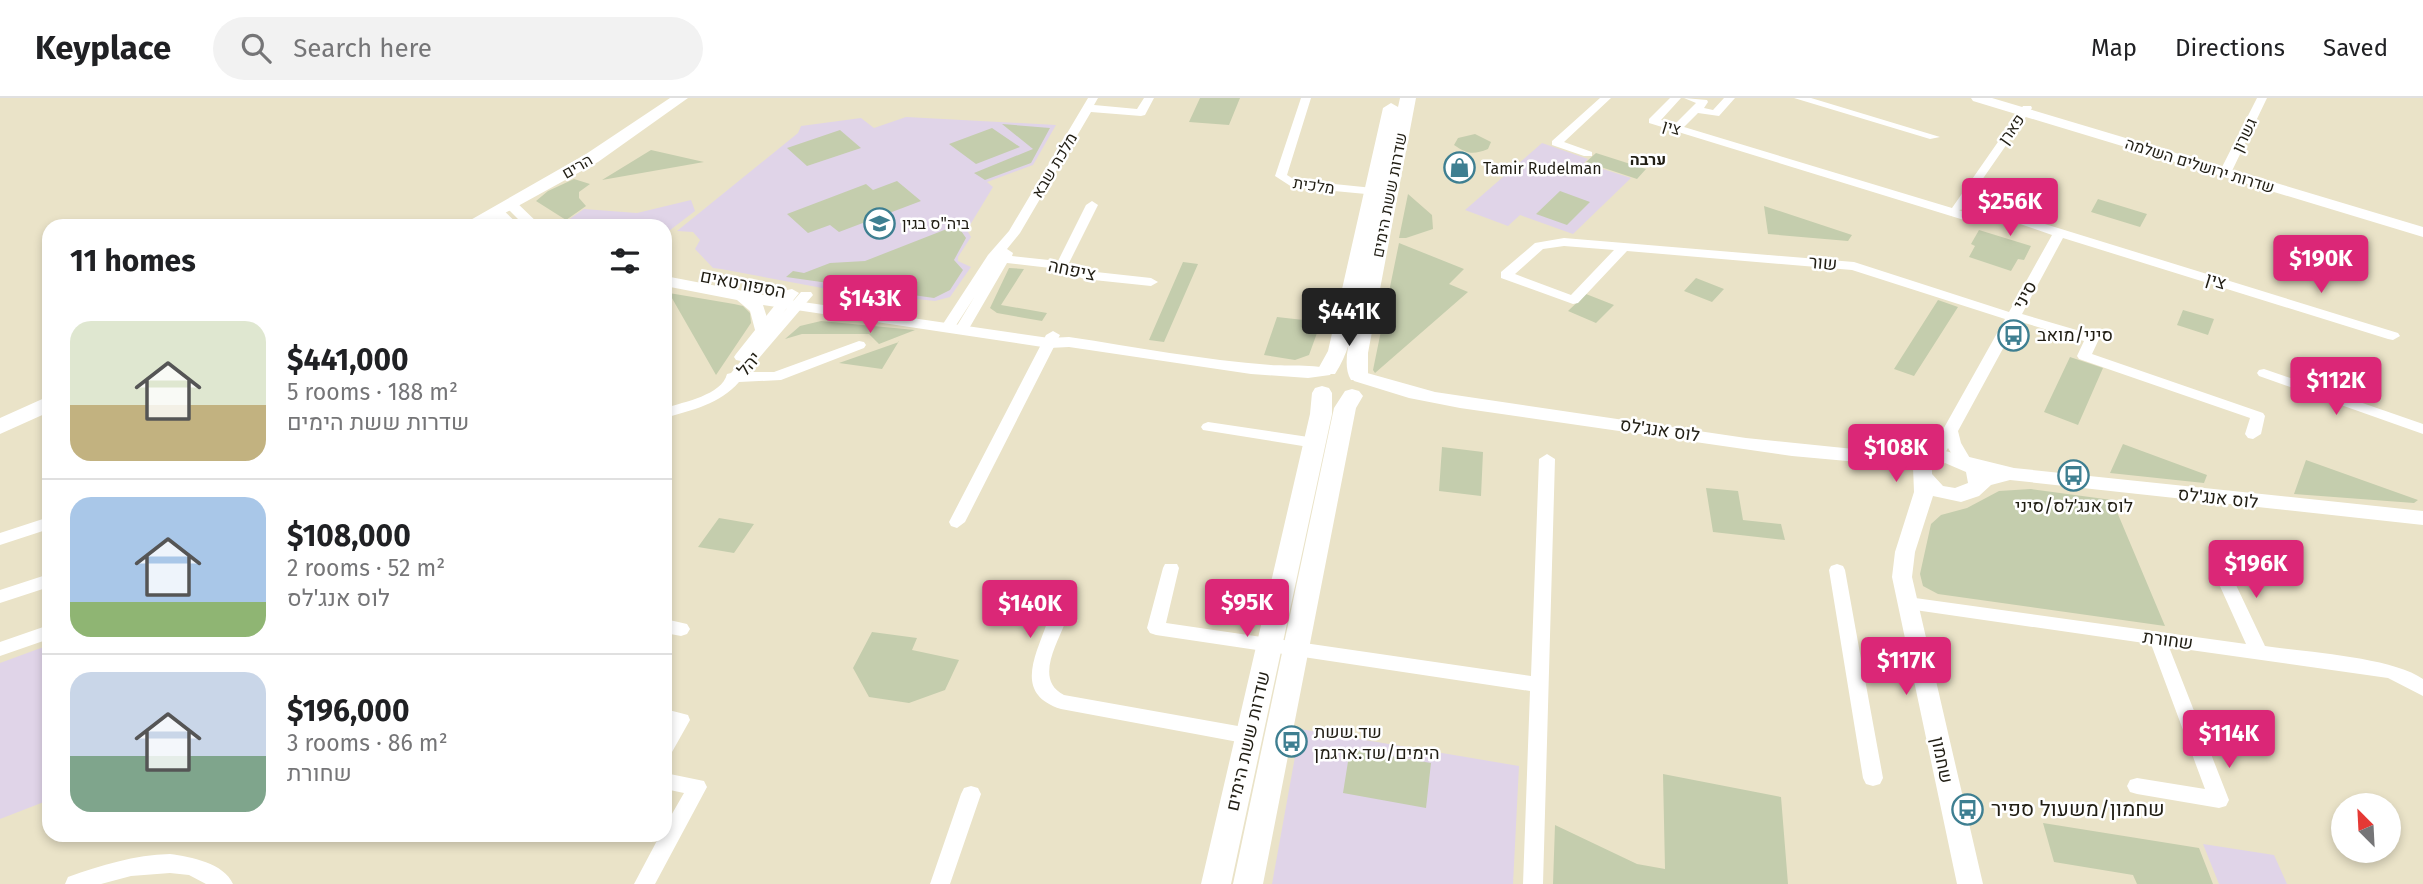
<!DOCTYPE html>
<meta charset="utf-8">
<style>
:root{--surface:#fff;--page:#f2f2f2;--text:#202124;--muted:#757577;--line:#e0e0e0;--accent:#db2777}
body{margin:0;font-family:"Fira Sans",Heebo,sans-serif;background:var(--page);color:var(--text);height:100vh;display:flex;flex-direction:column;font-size:26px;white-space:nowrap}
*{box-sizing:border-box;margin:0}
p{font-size:23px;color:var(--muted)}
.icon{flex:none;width:38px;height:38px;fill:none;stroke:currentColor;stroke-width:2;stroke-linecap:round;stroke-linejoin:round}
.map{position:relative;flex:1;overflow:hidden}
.details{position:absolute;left:42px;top:121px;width:630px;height:623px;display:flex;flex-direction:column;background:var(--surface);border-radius:21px;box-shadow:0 4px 10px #0003}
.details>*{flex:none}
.needle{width:46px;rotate:336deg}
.controls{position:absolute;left:2331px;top:695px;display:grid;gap:14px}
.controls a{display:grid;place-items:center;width:70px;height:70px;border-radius:50%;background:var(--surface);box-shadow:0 4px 10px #0003;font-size:35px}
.price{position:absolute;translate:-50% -60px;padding:0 16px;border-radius:7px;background:var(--accent);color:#fff;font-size:23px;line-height:46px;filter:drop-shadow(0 2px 4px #0008)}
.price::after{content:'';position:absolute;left:50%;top:42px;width:21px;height:16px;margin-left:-10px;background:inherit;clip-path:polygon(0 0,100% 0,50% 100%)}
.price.current{background:#222;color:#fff}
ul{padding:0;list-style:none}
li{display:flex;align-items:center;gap:21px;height:175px;padding:0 28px}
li+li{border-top:2px solid var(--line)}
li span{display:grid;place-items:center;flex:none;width:196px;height:140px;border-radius:21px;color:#555}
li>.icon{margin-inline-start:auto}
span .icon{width:84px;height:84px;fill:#fffc;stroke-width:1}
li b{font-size:30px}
h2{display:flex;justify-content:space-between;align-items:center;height:84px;padding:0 28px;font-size:30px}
header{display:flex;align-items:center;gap:42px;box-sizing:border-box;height:98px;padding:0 35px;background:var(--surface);border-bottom:2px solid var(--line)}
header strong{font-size:33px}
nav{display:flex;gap:38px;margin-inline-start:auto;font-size:24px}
.search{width:490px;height:63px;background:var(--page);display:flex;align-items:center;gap:18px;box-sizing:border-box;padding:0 24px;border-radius:38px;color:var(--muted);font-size:26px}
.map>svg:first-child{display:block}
.education{fill:#e0d4e8}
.green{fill:#c4cdad}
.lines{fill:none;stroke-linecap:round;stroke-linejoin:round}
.minor{fill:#fff;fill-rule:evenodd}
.tertiary{fill:#fff;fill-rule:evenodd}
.secondary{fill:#fff;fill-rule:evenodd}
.labels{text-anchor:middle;stroke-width:5;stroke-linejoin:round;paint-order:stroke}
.far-street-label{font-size:16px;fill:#211e14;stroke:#fff}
.far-neighbourhood-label{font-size:16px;font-weight:bold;fill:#211e14;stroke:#fff}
.far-poi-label{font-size:16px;fill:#211e14;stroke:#fff;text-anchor:start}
.street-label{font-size:18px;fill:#211e14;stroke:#fff}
.poi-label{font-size:18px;fill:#211e14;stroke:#fff;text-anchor:start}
.near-poi-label{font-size:21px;fill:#211e14;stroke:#fff;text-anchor:start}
</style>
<header>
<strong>Keyplace</strong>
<div class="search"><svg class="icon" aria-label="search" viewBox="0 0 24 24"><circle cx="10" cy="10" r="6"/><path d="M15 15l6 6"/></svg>Search here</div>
<nav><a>Map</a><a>Directions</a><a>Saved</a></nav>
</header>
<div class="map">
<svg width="2423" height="786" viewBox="0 0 2423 786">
<rect width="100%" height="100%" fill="#eae3c8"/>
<path class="education" d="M906,19L1056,27L1033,67L987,84L993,89L967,132L971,139L958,159V163L971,169L950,199L935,203L833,192L721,171L713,170L695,151L700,142L693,134L677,133L798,35L801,28L861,20L874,30Z
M1542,45L1588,61L1584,65L1631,80L1573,136L1520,117L1508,128L1465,112Z
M691,102L695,113L665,136V128H568L564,125L584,111L637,115Z
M49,547V702L0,721V565Z
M1300,631L1519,668L1513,786H1272Z
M2203,746L2274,757L2287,786H2219Z"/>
<path class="green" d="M1200,0H1240L1229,27L1189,24Z
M1002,26L1050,30L1031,65L985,82L974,75L1033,51Z
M992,30L1020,49L976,66L949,46Z
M840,32L861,50L807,68L787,50Z
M1475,36L1491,44L1488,51C1473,57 1467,56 1454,47L1458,40Z
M651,52L704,64L602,82Z
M1596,55L1646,71L1637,81L1586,64Z
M574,81L590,86L579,94V100L586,108L566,122L536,103L548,93Z
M897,83L921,103L839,134L830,127L808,135L787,116L866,86L873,92Z
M1560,93L1590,104L1567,127L1536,116Z
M1408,96L1432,117L1433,131L1406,140H1399Z
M2098,101L2147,116L2140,129L2091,114Z
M1764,108L1852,137L1848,143L1768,136Z
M957,127L966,140L954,162L963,172L950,192L934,200L786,179L793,173L804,175L830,165L865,163Z
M1979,132L2031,148L2024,162L2018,161L2011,173L1969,159L1975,148L1971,146Z
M1399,145L1464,171L1449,186L1468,194L1375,275L1373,272Z
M1183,164L1198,166L1164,244L1149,242Z
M1009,170L1024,171L1001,207L1047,215L1042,223L997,215L990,210Z
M1696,180L1724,191L1712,204L1684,193Z
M669,195L734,206L743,208L750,215L751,225L716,277Z
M1586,196L1614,207L1596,225L1568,213Z
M1938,202L1958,209L1914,278L1894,271Z
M2183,212L2214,221L2208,237L2177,227Z
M1277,219L1321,224L1309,257L1295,262L1264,257Z
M821,223L915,232L879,246L869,236H802L785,241L800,228Z
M899,243L882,271L839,265L899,244Z
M2070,259L2103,270L2078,327L2044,314Z
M2123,346L2207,377L2204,385L2110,375Z
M1442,349L1483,354L1481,398L1439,393Z
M2306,362L2418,402L2414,405L2294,396Z
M1706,390L1738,393L1743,422L1781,426L1785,442L1713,434Z
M2031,391L2112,402L2165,528L1938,496L1923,488L1920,476L1931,426L1941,417L1967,410L1999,393Z
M719,420L754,426L734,455L698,449Z
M872,534L917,540L912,552L959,562L945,592L909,605L869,599L853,570Z
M1350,651L1431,665L1426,710L1343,695Z
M1663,676L1781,699L1788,786H1553L1555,727L1637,766L1665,771Z
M2043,725L2199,750L2213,786H2137L2133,777L2054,764Z"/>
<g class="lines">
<path class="minor" d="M1088,0H1098L1094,7L1137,11L1144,0H1154L1145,17L1141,18L1091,14L1020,135L1007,151L1013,155L1012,158L1058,163L1086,107L1092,103L1098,107L1069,165L1087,173L1151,180L1158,184L1151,188L1084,181L1059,171L1007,165L967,234H957L955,231L975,198L953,232H943L941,229L988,157L1009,133Z
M1301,0H1311L1287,77L1295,82L1383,91L1389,95L1387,98L1292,89L1275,78Z
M1600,0H1611L1564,44L1592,54V58H1584L1552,47V43Z
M1670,0H1681L1661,22L1675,26L1696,5L1684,0L1707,2L1708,4L1704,10L1713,12L1724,0H1735L1719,18L1698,15L1684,29L1952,110L2023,8H2031L2032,10L1968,102L1980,103L2003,113L2398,235L2400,238L2393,242L2388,241L2063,140L2022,216L2097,238L2099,241L2092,256L2263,315L2265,318L2261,336L2253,341L2248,340L2245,336L2250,320L2079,261L2077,258L2084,243L2018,223L1958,333L1961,345L1971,362L1968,366H1958L1948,350L1940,364H1930L1927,360L2005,221L1852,172L1627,153L1578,205L1573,206L1501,180V174L1535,145L1564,140L1854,164L2009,214L2052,137L1974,110L1959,112L1974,119L1968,123L1964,122L1649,25V21ZM1564,148L1614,152L1571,197L1515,176L1543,151Z
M1794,0H1811L1940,39L1930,41Z
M2257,0H2267L2231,75L2225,79L2221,78L2219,75Z
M792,191L799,195L783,215L801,194H811L813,197L747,274H774L859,243L864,244L866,247L864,250L781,282L739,284C720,306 692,312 665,320V310C684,304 722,297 727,276L731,275L741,263L736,262L734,259L736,256L787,192Z
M1053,233L1060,237L965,424L957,430L951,428L949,424L1046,237Z
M2264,271L2423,326V336L2259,278L2257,275L2259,272Z
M1208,324L1315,340L1323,345L1315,350L1203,332L1201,329L1203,326Z
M1547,356L1555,361L1543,786H1523L1530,593L1156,537L1150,535L1147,530L1163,470L1165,466H1177L1179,470L1166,525L1531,578L1539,361Z
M49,419V431L0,447V435Z
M2218,460L2224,462L2226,466L2265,548C2306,554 2392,559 2423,581V598L2388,580L2169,549L2229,702L2226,708L2219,710L2137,696L2130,694L2127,688L2130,682L2137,680L2205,691L2151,546L1908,511L1902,510L1899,505L1902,500L1908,499L2246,546L2210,466L2212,462Z
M1837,466L1843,468L1845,472L1861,561L1924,571L1930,573L1933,578L1930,583L1924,585L1864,576L1883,680L1880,686L1873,688L1866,686L1863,680L1829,472L1831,468Z
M49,476V489L0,505V492Z
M1056,518L1062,520L1065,525C1056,548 1035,582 1064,597L1249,630L1256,632L1258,638L1256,644L1249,646L1061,611C1014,596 1035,559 1047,525L1050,520Z
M665,521L687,526L690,531L687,536L681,538L665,535Z
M49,527V541L0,558V544Z
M665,611L688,617L690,622L672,654L665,656V632L668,627H665Z
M665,675L704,683L707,689L655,786H634L660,737H665V728L684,695L665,691Z
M971,688L978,690L981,696L950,786H930L961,696L964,690Z
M170,756C191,759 224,765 233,786H206L189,777L170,775L131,778L101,786H65L68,779C102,767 134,757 170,756Z"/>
<path class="tertiary" d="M1971,0H1992L2423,129V139L1973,3Z
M509,101L514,102L541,128H525L502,105Z
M496,109L501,110L520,128H504L489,113Z
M665,178L796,203L1049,240L1069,239C1136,249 1203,262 1271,267C1283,268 1327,266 1333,273L1330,277L1308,280L1251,276L1069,249L1049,250L763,207L771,232L763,237L755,232L750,213L737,202L665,188Z
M1360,273L1435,294L1746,340L1883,354L1926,356L1945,353L2014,370L2423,413V427L2010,382L1991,387L1979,398L1961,404L1933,398L1915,454L1912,479L1983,786H1957L1892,479L1895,454L1914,394L1913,369L1792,358L1460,310L1409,300L1354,283L1351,279L1354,275ZM1945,365L1966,374L1968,385L1955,390L1943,388L1932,376V370Z"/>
<path class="secondary" d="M670,0H688L598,64L496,120L516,124L519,128H460L586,56Z
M1400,0H1416L1368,255V277L1365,282H1351C1340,265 1353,232 1356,214C1352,236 1348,256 1335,276H1321L1318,271L1328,253L1383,10L1391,5L1398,9Z
M1322,288L1329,290L1332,295V316L1231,786H1201L1310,316L1312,295L1315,290Z
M1352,291L1359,293L1363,298L1356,310L1263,786H1233L1334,310L1345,293Z
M49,298V314L0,336V320Z"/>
</g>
<defs>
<symbol id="shop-ring" viewBox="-11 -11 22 22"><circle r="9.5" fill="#fff" stroke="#3e7f91" stroke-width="1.5"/><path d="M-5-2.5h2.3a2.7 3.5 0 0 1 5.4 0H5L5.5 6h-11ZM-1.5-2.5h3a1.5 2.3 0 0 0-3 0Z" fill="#3e7f91"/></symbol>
<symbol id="school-ring" viewBox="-11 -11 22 22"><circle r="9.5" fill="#fff" stroke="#3e7f91" stroke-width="1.5"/><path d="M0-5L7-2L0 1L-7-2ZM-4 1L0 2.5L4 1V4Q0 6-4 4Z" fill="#3e7f91"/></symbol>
<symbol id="bus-ring" viewBox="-11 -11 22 22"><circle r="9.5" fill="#fff" stroke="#3e7f91" stroke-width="1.5"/><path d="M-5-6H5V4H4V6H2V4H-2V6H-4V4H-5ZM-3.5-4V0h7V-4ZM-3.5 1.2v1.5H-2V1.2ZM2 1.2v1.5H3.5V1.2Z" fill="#3e7f91"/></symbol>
</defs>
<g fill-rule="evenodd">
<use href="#shop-ring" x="1442" y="52" width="35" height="35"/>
<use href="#school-ring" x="862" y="108" width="35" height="35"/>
<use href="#bus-ring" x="1996" y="220" width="35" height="35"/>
<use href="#bus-ring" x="2056" y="360" width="35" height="35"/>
<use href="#bus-ring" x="1274" y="626" width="35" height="35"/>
<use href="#bus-ring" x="1950" y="694" width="35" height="35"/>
</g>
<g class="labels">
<g class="far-street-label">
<text transform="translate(1672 29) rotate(17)" y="6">צין</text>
<text transform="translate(2011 31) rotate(-55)" y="6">פארן</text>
<text transform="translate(2244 37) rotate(-64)" y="6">גשרון</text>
<text transform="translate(1054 67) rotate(-59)" y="6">מלכת שבא</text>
<text transform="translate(2200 67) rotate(17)" y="6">שדרות ירושלים השלמה</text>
<text transform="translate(577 68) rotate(-30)" y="6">הרים</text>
<text transform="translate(1314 87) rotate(8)" y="6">מלכית</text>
<text transform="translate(1389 97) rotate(-79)" y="6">שדרות ששת הימים</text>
</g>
<g class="far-neighbourhood-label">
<text x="1648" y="67">ערבה</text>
</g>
<g class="far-poi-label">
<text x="1483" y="76">Tamir Rudelman</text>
<text x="902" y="131">ביה"ס בגין</text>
</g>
<g class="street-label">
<text transform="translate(1823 165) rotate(5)" y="6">שור</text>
<text transform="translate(1072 172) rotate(12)" y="6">ציפחה</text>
<text transform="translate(2216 183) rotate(17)" y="6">צין</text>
<text transform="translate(743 186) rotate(11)" y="6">הספורטאים</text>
<text transform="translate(2025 197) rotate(-61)" y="6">סיני</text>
<text transform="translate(749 266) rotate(-50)" y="6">יהל</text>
<text transform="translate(1660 332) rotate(8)" y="6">לוס אנג'לס</text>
<text transform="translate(2218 400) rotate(6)" y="6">לוס אנג'לס</text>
<text transform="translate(2168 542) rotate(8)" y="6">שחורת</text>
<text transform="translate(1248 643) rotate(-77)" y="6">שדרות ששת הימים</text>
<text transform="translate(1942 662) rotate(78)" y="6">שחמון</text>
</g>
<g class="poi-label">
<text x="2037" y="243">סיני/מואב</text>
<text x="2074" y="414" text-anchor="middle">לוס אנג׳לס/סיני</text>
<text x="1314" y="640">שד.ששת<tspan x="1314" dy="21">הימים/שד.ארגמן</tspan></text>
</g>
<g class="near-poi-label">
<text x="1991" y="718">שחמון/משעול ספיר</text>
</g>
</g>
</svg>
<div class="controls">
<a><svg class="needle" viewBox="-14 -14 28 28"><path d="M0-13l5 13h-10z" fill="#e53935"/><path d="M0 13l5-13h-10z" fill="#757577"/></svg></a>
</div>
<b class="price" style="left:2010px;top:140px">$256K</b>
<b class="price" style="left:2321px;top:197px">$190K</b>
<b class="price" style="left:870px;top:237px">$143K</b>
<b class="price current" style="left:1349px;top:250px">$441K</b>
<b class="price" style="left:2336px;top:319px">$112K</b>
<b class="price" style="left:1896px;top:386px">$108K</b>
<b class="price" style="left:2256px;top:502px">$196K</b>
<b class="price" style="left:1247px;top:541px">$95K</b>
<b class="price" style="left:1030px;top:542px">$140K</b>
<b class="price" style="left:1906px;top:599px">$117K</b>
<b class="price" style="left:2229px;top:672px">$114K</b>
<section class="details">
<h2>11 homes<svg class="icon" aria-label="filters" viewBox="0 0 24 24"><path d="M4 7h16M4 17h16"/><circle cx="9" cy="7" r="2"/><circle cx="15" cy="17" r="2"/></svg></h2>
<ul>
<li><span style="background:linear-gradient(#dfe7d0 60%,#c2b280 0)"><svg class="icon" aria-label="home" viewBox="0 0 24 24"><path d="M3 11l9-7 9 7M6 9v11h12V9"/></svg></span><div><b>$441,000</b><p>5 rooms · 188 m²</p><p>שדרות ששת הימים</p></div></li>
<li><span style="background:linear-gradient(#a9c7e8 75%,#8fb573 0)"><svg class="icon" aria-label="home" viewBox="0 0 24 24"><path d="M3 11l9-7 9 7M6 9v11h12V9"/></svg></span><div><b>$108,000</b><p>2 rooms · 52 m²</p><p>לוס אנג'לס</p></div></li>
<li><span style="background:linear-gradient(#c9d6e8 60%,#7fa58c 0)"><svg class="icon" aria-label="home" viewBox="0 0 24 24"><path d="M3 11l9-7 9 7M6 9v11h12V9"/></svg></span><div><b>$196,000</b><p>3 rooms · 86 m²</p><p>שחורת</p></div></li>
</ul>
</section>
</div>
